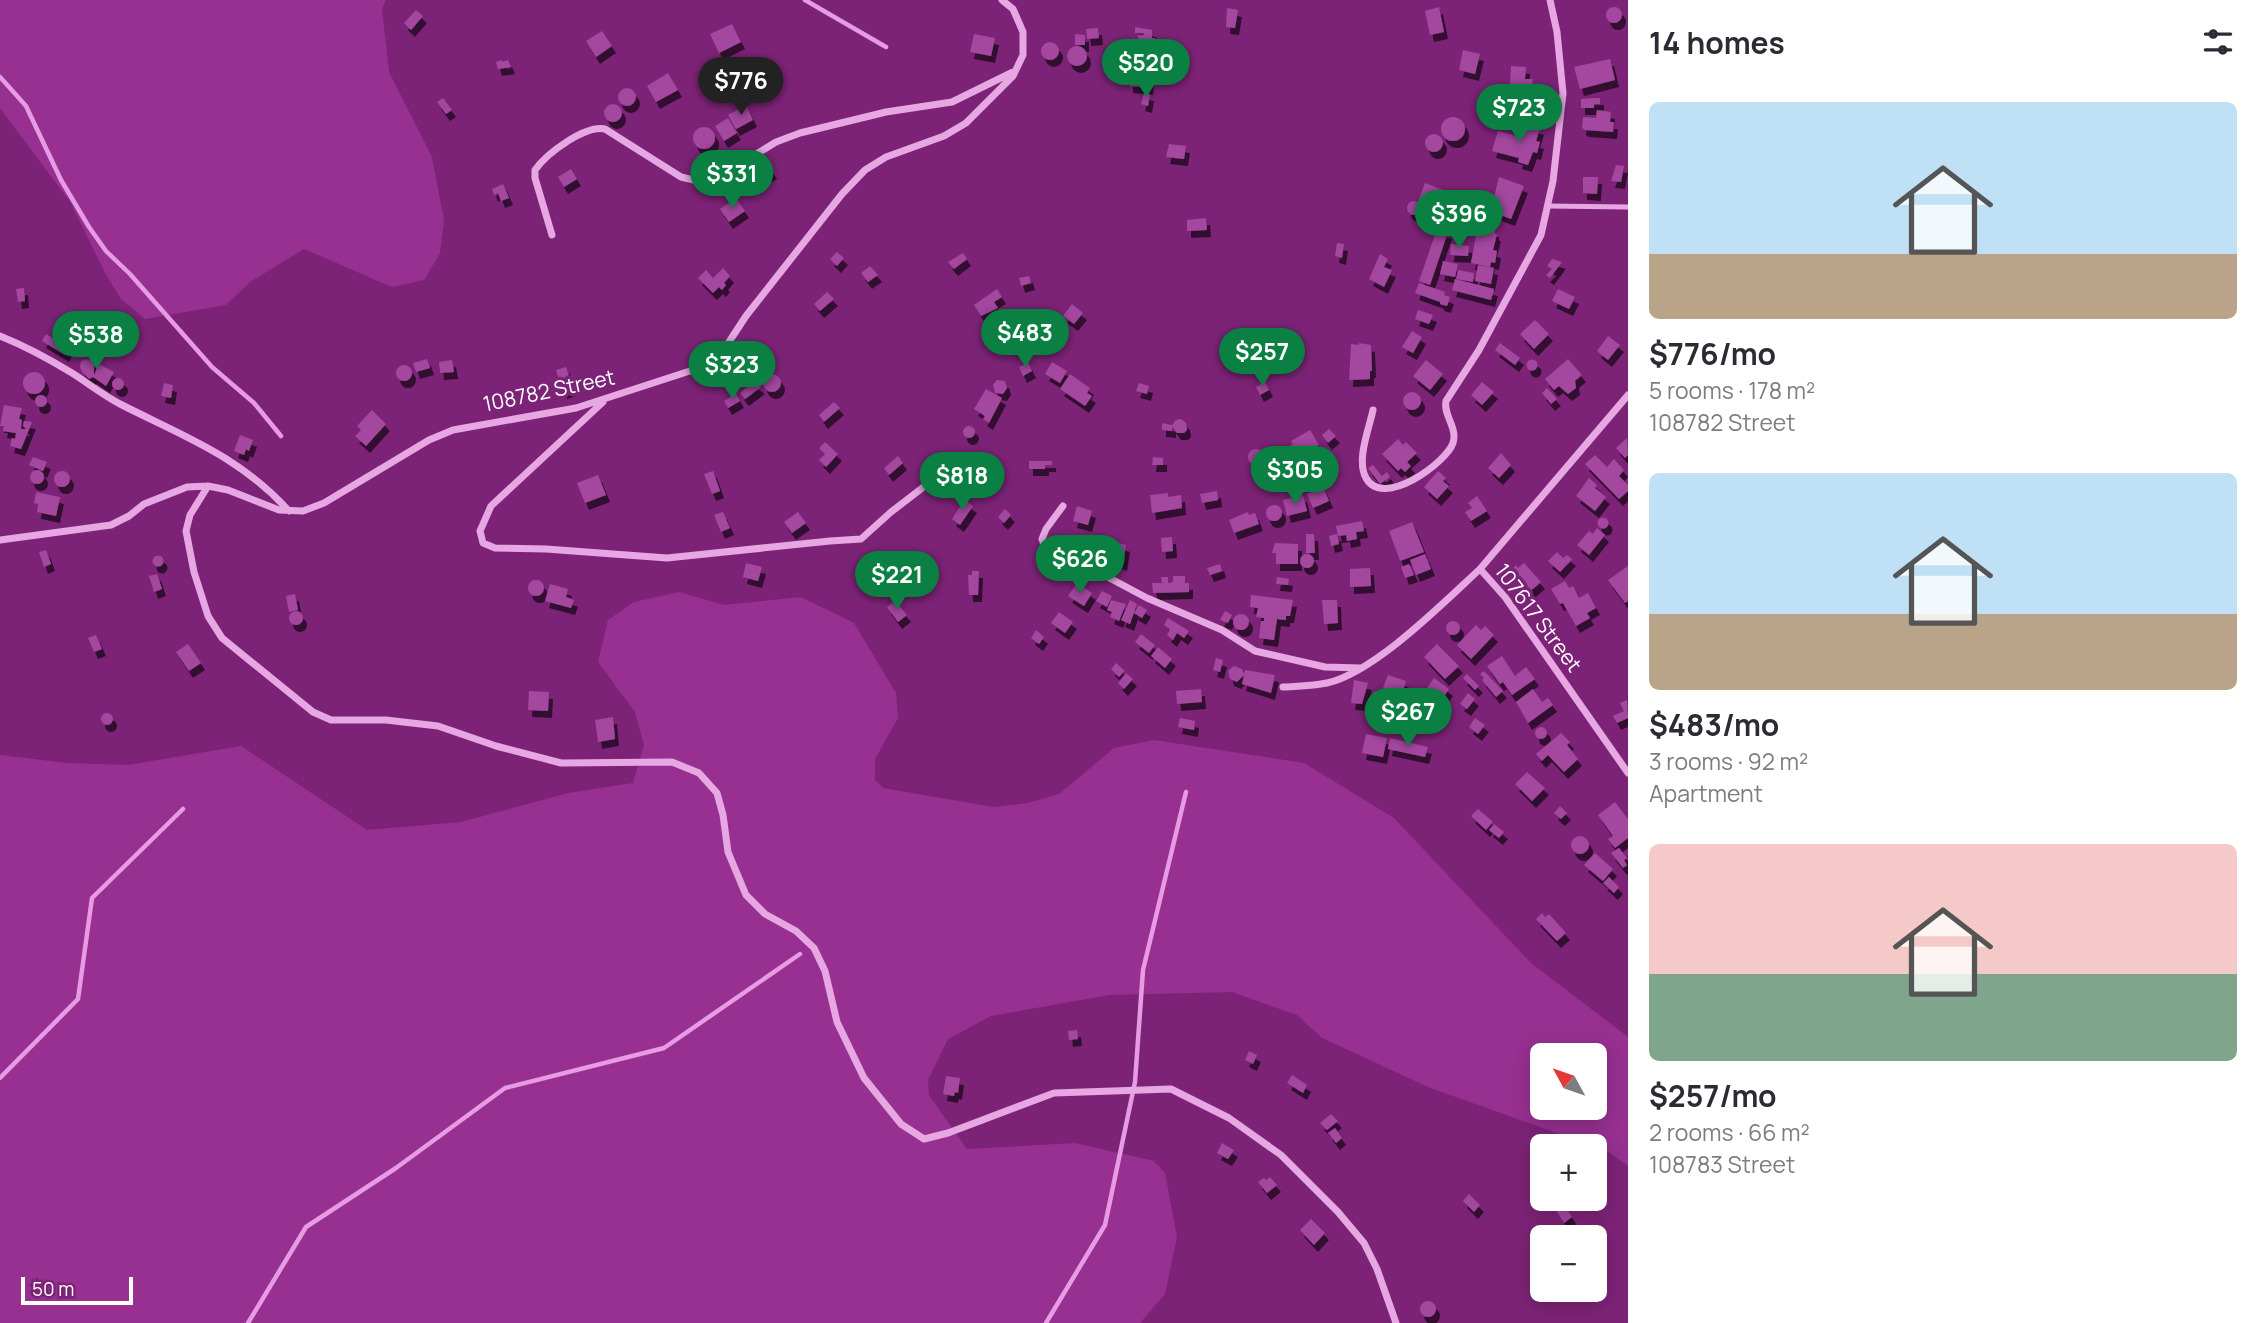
<!DOCTYPE html>
<meta charset="utf-8">
<style>
:root{--surface:#fff;--page:#f7f7f7;--text:#2b2b33;--muted:#7c7c81;--accent:#0b8043}
body{margin:0;font-family:Manrope,sans-serif;background:var(--page);color:var(--text);height:100vh;display:flex;flex-direction:column;font-size:26px;white-space:nowrap}
*{box-sizing:border-box;margin:0}
p{font-size:23px;color:var(--muted)}
.icon{flex:none;width:38px;height:38px;fill:none;stroke:currentColor;stroke-width:2;stroke-linecap:round;stroke-linejoin:round}
.map{position:relative;flex:1;overflow:hidden}
.details{display:flex;flex-direction:column;background:var(--surface);width:630px}
.details>*{flex:none}
.needle{width:46px;rotate:310deg}
.buttons{position:absolute;left:1530px;top:1043px;display:grid;gap:14px}
.buttons a{display:grid;place-items:center;width:77px;height:77px;border-radius:10px;background:var(--surface);box-shadow:0 4px 18px #0003;font-size:35px}
.scale{position:absolute;left:21px;bottom:18px;width:112px;box-sizing:border-box;padding-left:7px;border:4px solid #fff;border-top:0;font-size:19px;line-height:24px;white-space:nowrap;color:#fff;-webkit-text-stroke:5px #7d2377;paint-order:stroke}
.price{position:absolute;translate:-50% -60px;padding:0 16px;border-radius:24px;background:var(--accent);color:#fff;font-size:23px;line-height:46px;filter:drop-shadow(0 2px 4px #0008)}
.price::after{content:'';position:absolute;left:50%;top:42px;width:21px;height:16px;margin-left:-10px;background:inherit;clip-path:polygon(0 0,100% 0,50% 100%)}
.price.selected{background:#222;color:#fff}
ul{padding:0;list-style:none}
li{display:grid;align-content:center;gap:14px;height:371px;padding:0 21px}
li span{display:grid;place-items:center;height:217px;border-radius:10px;color:#555}
li>.icon{margin-inline-start:auto}
span .icon{width:126px;height:126px;fill:#fffc;stroke-width:1}
li b{font-size:30px}
h2{display:flex;justify-content:space-between;align-items:center;height:84px;padding:0 21px;font-size:30px}
main{display:flex;flex:1;min-height:0}
.map>svg:first-child{display:block}
.green{fill:#973091;fill-rule:evenodd}
.lines{fill:none;stroke-linecap:round;stroke-linejoin:round}
.stream{stroke:#e79be4;stroke-width:4.5}
.building{fill:#a4479f;filter:url(#shadow)}
.lane{stroke:#e6a7e2;stroke-width:5}
.street{stroke:#e6a7e2;stroke-width:7}
.labels{text-anchor:middle;stroke-width:7;stroke-linejoin:round;paint-order:stroke}
.street-label{font-size:21px;fill:#fff;stroke:#7d2377}
</style>
<main>
<div class="map">
<svg width="1628" height="1323" viewBox="0 0 1628 1323">
<defs>
<filter id="shadow"><feDropShadow dx="4" dy="7" stdDeviation="0" flood-color="#0009"/></filter>
</defs>
<rect width="100%" height="100%" fill="#7d2377"/>
<path class="green" d="M0,0H386L382,9L389,72L432,157L444,220L440,253L424,280L392,287L304,249L250,282L226,305L145,319L121,299L104,271L71,203L0,108Z
M679,592L724,605L801,597L854,623L896,693L898,718L875,759V780L883,788L993,807L1028,803L1059,794L1114,748L1154,740L1304,763L1394,818L1531,963L1628,1037V1166L1607,1151L1428,1087L1322,1038L1297,1015L1232,992L1109,995L991,1016L948,1039L928,1080L929,1095L967,1149L1075,1143L1154,1161L1165,1173L1177,1237L1165,1294L1140,1323H0V755L68,763L128,765L241,746L367,830L461,822L568,793L633,783L644,745L635,712L598,662L608,620L634,602ZM1542,1055H1594V1108H1542Z"/>
<g class="lines">
<path class="stream" d="M805,0L886,47
M0,77L26,106L61,180L89,227L106,251L130,274L212,367L254,403L281,436
M0,1078L78,999L92,898L183,809
M248,1323L306,1227L396,1168L505,1088L664,1048L800,954
M1046,1323L1105,1225L1135,1082L1143,970L1186,792"/>
</g>
<path class="building" d="M1439,7L1444,32L1430,35L1425,11Z
M1606 15a8 8 0 1 1 16 0a8 8 0 1 1-16 0Z
M1227,8L1238,10L1235,28L1226,27Z
M416,10L423,16L411,30L404,23Z
M732,24L741,42L719,53L710,34Z
M1135,27L1152,30V38H1155V44H1152V55H1132V44H1138V35H1144V33H1135Z
M1098,28L1099,38L1087,39L1086,29Z
M602,31L612,46L596,57L586,41Z
M974,34L995,38L991,56L970,52Z
M1075,34L1085,35V45H1075Z
M1041 51a9 9 0 1 1 18 0a9 9 0 1 1-18 0Z
M1067 56a10 10 0 1 1 20 0a10 10 0 1 1-20 0Z
M1463,50L1480,54L1475,74L1459,70Z
M1610,59L1615,80L1580,89L1574,67Z
M502,60L503,62L508,60L511,67L498,69L496,62Z
M1131,65L1151,66L1149,88L1129,86V79H1124L1125,70H1130Z
M1511,66L1526,67L1525,79H1533L1532,85H1535V102L1509,101Z
M668,73L678,90L656,102L647,86Z
M618 97a9 9 0 1 1 18 0a9 9 0 1 1-18 0Z
M1144,93L1150,94L1148,106L1141,104Z
M443,98L452,110L446,114L437,102Z
M1595,98H1600V104H1594V108H1581V99Z
M604 113a9 9 0 1 1 18 0a9 9 0 1 1-18 0Z
M746,105L753,120L736,129L728,115Z
M1597,110L1611,112L1610,122H1614L1613,132L1585,130L1582,128L1583,117L1596,118Z
M1441 129a12 12 0 1 1 24 0a12 12 0 1 1-24 0Z
M728,118L737,133L724,141L715,126Z
M1524,123L1540,128L1536,141L1540,142L1537,153L1533,152L1528,165L1518,162L1519,158L1492,151L1498,131L1520,137Z
M693 138a11 11 0 1 1 22 0a11 11 0 1 1-22 0Z
M1425 143a9 9 0 1 1 18 0a9 9 0 1 1-18 0Z
M1169,144L1186,146L1184,159L1166,157Z
M768,165L773,172L763,178L759,171Z
M1616,165L1624,166L1621,182L1611,181Z
M571,169L577,179L564,187L558,177Z
M1499,177L1524,186L1511,219L1487,210L1491,200L1493,201Z
M1583,177H1598L1597,194L1583,193Z
M1425,183L1443,190L1437,208L1418,201Z
M503,184L509,198L501,201L498,193L494,195L492,189Z
M736,198L745,211L729,222L720,209Z
M1407 208a7 7 0 1 1 14 0a7 7 0 1 1-14 0Z
M1206,218L1207,230L1187,231V220Z
M1482,228L1495,230V234H1497L1493,250L1497,251L1495,263L1491,262L1490,267L1471,263L1477,230L1481,231Z
M1437,229L1448,232L1430,285L1419,281Z
M1337,243L1344,244L1342,258L1335,256Z
M1451,244L1469,246L1468,256L1450,255Z
M837,252L844,258L837,266L830,259Z
M963,253L967,259L954,269L948,262Z
M1380,254L1388,259L1384,267L1392,270L1384,287L1369,279Z
M1552,259L1562,262L1550,278L1546,275L1552,269L1547,266Z
M1443,261L1458,264L1455,277L1440,274Z
M1478,265L1494,268L1491,284L1475,281Z
M870,266L878,275L868,282L861,273Z
M723,268L730,276L724,283L726,285L722,290L719,287L713,293L698,278L706,270L713,278Z
M1458,270L1474,273L1473,282L1456,279Z
M1029,276L1031,283L1021,286L1019,278Z
M1455,279L1494,289L1491,300L1452,290Z
M1419,283L1445,292L1444,295L1450,297L1447,306L1440,304V302L1415,293Z
M24,288L25,301L18,302L16,289Z
M997,289L1002,297L994,302L998,308L981,316L974,305Z
M1558,289L1575,297L1569,309L1552,301Z
M827,292L834,299L820,311L814,304Z
M1072,304L1083,313L1074,324L1063,316Z
M1418,310L1433,315L1429,324L1415,319Z
M1535,320L1549,334L1534,349L1520,334Z
M1412,331L1422,337L1413,353L1402,347Z
M46,334L69,348L65,355L42,341Z
M1608,336L1620,345L1608,360L1597,351Z
M1359,343L1371,345L1372,371H1370V379L1349,380L1351,344L1359,345Z
M1500,343L1520,358L1515,365L1495,350Z
M88,359L93,361L97,360L99,365L94,366V375L99,364L114,372L106,386L93,377L89,379L82,372L80,367L81,361Z
M427,359L430,368L416,372L413,363Z
M1568,359L1582,375L1575,381L1576,388L1568,394L1559,386L1554,390L1545,379Z
M1526.5 365a5.5 5.5 0 1 1 11 0a5.5 5.5 0 1 1-11 0Z
M452,360L454,372L440,373L439,362Z
M1426,360L1443,374L1430,390L1413,376Z
M1052,362L1067,371L1060,383L1045,374Z
M1028,363L1032,371L1023,376L1019,367Z
M396 373a8 8 0 1 1 16 0a8 8 0 1 1-16 0Z
M566,367L573,389L563,392L556,370Z
M23 383a11 11 0 1 1 22 0a11 11 0 1 1-22 0Z
M1070,374L1090,388L1087,393L1092,396L1085,406L1060,389Z
M763 383a9 9 0 1 1 18 0a9 9 0 1 1-18 0Z
M112 384a6 6 0 1 1 12 0a6 6 0 1 1-12 0Z
M997,380L1005,381L1007,388L1003,394L995,393L993,385Z
M754,382L761,387L745,399L740,393Z
M1265,382L1269,390L1260,395L1256,387Z
M1482,382L1494,392L1482,405L1471,395Z
M164,383L173,385L171,398L161,396Z
M1139,383L1149,386L1147,394L1136,391Z
M1547,388L1557,399L1551,404L1542,393Z
M986,389L1002,398L989,423L983,419L985,416L974,409Z
M1403 401a9 9 0 1 1 18 0a9 9 0 1 1-18 0Z
M736,394L740,401L728,408L724,401Z
M35 401a6 6 0 1 1 12 0a6 6 0 1 1-12 0Z
M834,402L840,408L824,422L819,415Z
M4,405L22,408L19,419L22,420L21,429H26L23,426L24,421L32,422L21,449L10,446L12,438L15,439L16,433L3,431L4,426H0Z
M372,410L386,424L366,446L355,436L361,430L357,426Z
M1176,420L1181,419L1186,423L1187,430L1184,433H1177L1172,426V431L1162,430V423L1172,425Z
M963 432a6 6 0 1 1 12 0a6 6 0 1 1-12 0Z
M1329,429L1336,436L1328,443L1322,435Z
M1310,430L1319,445L1288,463L1284,457L1287,455L1286,452L1290,450L1288,447L1293,444L1291,441Z
M240,435L253,440L249,451L246,449L244,455L234,451Z
M1627,438L1628,455L1625,458L1616,448Z
M1398,439L1403,445L1406,442L1417,453L1407,462L1411,466L1405,472L1401,468L1398,471L1382,454Z
M825,442L838,454L826,467L819,460L825,454L819,448Z
M1248 457a8 8 0 1 1 16 0a8 8 0 1 1-16 0Z
M1501,453L1511,465L1499,478L1488,468Z
M1595,455L1607,467L1614,459L1624,470L1619,476L1628,485V491L1619,499L1585,464Z
M898,456L903,463L889,475L884,468Z
M33,457L47,462L43,471L29,465Z
M1153,457L1163,458V465H1152Z
M1279,458L1281,467L1273,469L1270,460Z
M1029,461H1052V465H1045V469H1029Z
M1373,465L1382,476L1387,472L1390,477L1380,484L1368,468Z
M30 477a7 7 0 1 1 14 0a7 7 0 1 1-14 0Z
M713,471L720,491L712,494L704,474Z
M1438,471L1446,478L1443,481L1449,486L1437,499L1424,487Z
M54 479a8 8 0 1 1 16 0a8 8 0 1 1-16 0Z
M598,475L606,495L585,503L577,483Z
M1589,478L1597,485L1595,488L1606,497L1595,511L1576,496Z
M1323,487L1329,501L1313,508L1307,494Z
M1217,491L1218,500L1202,503L1200,494Z
M36,492L60,497L56,516L37,512L38,504L34,503Z
M1168,493V497L1181,495L1182,508L1152,513L1150,495Z
M1303,495L1307,511L1287,516L1283,500Z
M1477,496L1487,511L1471,521L1465,512L1472,508L1468,503Z
M964,500L973,506L960,525L952,519Z
M1266 513a8 8 0 1 1 16 0a8 8 0 1 1-16 0Z
M1077,506L1092,511L1088,525L1073,521Z
M1005,509L1011,515L1004,523L998,517Z
M723,512L730,528L721,532L714,515Z
M798,512L806,523L792,533L784,522Z
M1248,512L1249,515L1255,513L1259,524L1234,533L1229,520Z
M1597.5 523a5.5 5.5 0 1 1 11 0a5.5 5.5 0 1 1-11 0Z
M1362,521L1364,531L1356,532L1357,539L1347,541L1346,535L1338,536L1336,526Z
M1412,522L1424,552L1400,561L1389,531Z
M1597,528L1605,535L1589,555L1577,545L1589,531L1593,534Z
M1306,534H1314L1315,553H1306Z
M1337,534L1339,544L1331,546L1329,536Z
M1172,537L1173,551L1162,552L1161,538Z
M1072,539L1085,551L1080,556L1067,545Z
M1110,541L1126,545L1123,564L1104,558L1106,551L1118,555L1107,551Z
M1275,543L1298,544V564H1276V553H1272Z
M46,550L51,564L44,567L39,552Z
M1557,552L1563,558L1567,555L1572,559L1560,572L1548,561Z
M1300 561a7 7 0 1 1 14 0a7 7 0 1 1-14 0Z
M1425,554L1431,569L1416,575L1410,560Z
M152.5 561a5.5 5.5 0 1 1 11 0a5.5 5.5 0 1 1-11 0Z
M746,563L762,567L758,581L743,577Z
M1524,563L1541,582L1526,595L1509,572L1516,565L1518,568Z
M1220,564L1222,571L1210,575L1207,568Z
M1409,564L1414,575L1405,578L1401,567Z
M918,565L926,573L920,579L912,570Z
M1628,566V601L1625,603L1608,580Z
M1370,568L1371,586L1350,587V569Z
M972,571H979L978,595H969L968,575H972Z
M157,574L162,589L154,592L149,576Z
M1173,576H1185V583H1189V592L1153,593L1152,583H1162L1161,577H1168V583L1173,582Z
M1277,577L1289,579L1288,585L1276,584Z
M528 588a8 8 0 1 1 16 0a8 8 0 1 1-16 0Z
M1565,581L1569,588L1573,586L1579,598L1588,593L1596,608L1587,613L1590,618L1576,626L1563,603L1560,604L1551,589Z
M1077,583L1092,593L1084,606L1068,596Z
M550,584L568,589L566,597L574,600L571,608L545,601Z
M1102,591L1112,596L1107,607L1096,601Z
M295,594L298,610L289,612L286,596Z
M1251,595L1293,600L1290,616H1286V620L1277,619L1274,640L1259,638L1261,621H1264V618L1256,617L1258,608L1250,607Z
M1111,600L1126,604L1119,621L1110,617L1112,612L1107,610Z
M1130,600L1137,604L1130,624L1121,620Z
M1322,600H1337L1338,623L1324,624Z
M895,601L907,615L898,622L887,607Z
M1139,605L1147,610L1142,618L1134,613Z
M1225,611L1232,615L1228,623L1220,620Z
M289 618a7 7 0 1 1 14 0a7 7 0 1 1-14 0Z
M1059,612L1073,622L1065,633L1051,623Z
M1233 622a8 8 0 1 1 16 0a8 8 0 1 1-16 0Z
M1168,618L1189,631L1184,638L1177,633L1173,640L1167,635L1170,629L1164,625Z
M1446 628a7 7 0 1 1 14 0a7 7 0 1 1-14 0Z
M1476,625L1481,630L1485,626L1494,635L1471,659L1457,645Z
M1036,630L1044,637L1039,644L1031,638Z
M1141,634L1155,645L1149,653L1135,642Z
M96,635L102,649L94,652L88,638Z
M188,644L201,663L189,671L176,652Z
M1437,644L1459,666L1445,679L1424,657Z
M1158,647L1172,659L1165,668L1151,656Z
M1502,656L1515,676L1526,667L1535,679L1512,695L1503,682L1500,684L1487,666Z
M1216,658L1223,660L1220,672L1213,670Z
M1116,663L1125,671L1119,677L1111,669Z
M1234,666L1242,669L1244,674L1245,670L1275,675L1271,693L1242,684L1244,675L1237,682L1230,679L1228,671Z
M1484,671L1503,691L1496,697L1482,680L1484,678L1480,674Z
M1126,673L1133,679L1124,689L1118,683Z
M1467,674L1479,686L1475,690L1463,678Z
M1388,675L1406,681L1402,694L1383,688Z
M1434,678L1449,689L1438,705L1423,694Z
M1354,680L1368,683L1362,704L1351,703Z
M1201,689L1202,702L1177,704L1176,691Z
M1533,689L1542,702L1548,698L1553,705L1528,723L1516,702Z
M529,691L549,692L548,711L528,710Z
M1468,693L1475,699L1467,709L1460,704Z
M1627,700L1628,718L1617,723L1613,716L1624,711L1620,703Z
M1432,704L1439,708L1435,715L1424,709L1426,706L1430,708Z
M101 719a6 6 0 1 1 12 0a6 6 0 1 1-12 0Z
M613,717L615,739L598,742L595,720Z
M1180,718L1195,721L1194,730L1178,727Z
M1475,718L1485,725L1478,734L1469,727Z
M1535 733a6 6 0 1 1 12 0a6 6 0 1 1-12 0Z
M1561,733L1570,742L1567,745L1578,759L1564,772L1548,755L1542,761L1536,754Z
M1366,734L1387,738L1383,757L1362,753Z
M1390,738L1428,747L1425,757L1388,749Z
M1527,772L1545,788L1532,801L1515,784Z
M1615,802L1628,819V838L1615,848L1608,839L1613,836L1598,815Z
M1560,806L1567,813L1561,819L1554,813Z
M1478,809L1493,822L1486,830L1471,816Z
M1494,824L1504,832L1499,838L1489,830Z
M1571 845a9 9 0 1 1 18 0a9 9 0 1 1-18 0Z
M1619,848L1627,858L1624,860L1627,865L1623,868L1611,853Z
M1595,853L1613,869L1603,881L1584,865Z
M1609,877L1619,887L1614,893L1603,883Z
M1542,913L1545,917L1549,914L1566,933L1557,941L1536,919Z
M1077,1030L1078,1039L1069,1040L1068,1031Z
M1249,1051L1257,1055L1253,1064L1245,1060Z
M1292,1075L1307,1085L1303,1093L1287,1083Z
M946,1076L960,1078L958,1093L955,1092L954,1096L943,1094Z
M1331,1114L1338,1121L1327,1130L1320,1123Z
M1335,1128L1342,1138L1336,1143L1328,1133Z
M1222,1143L1234,1150L1228,1159L1217,1153Z
M1270,1177L1277,1185L1267,1193L1258,1182L1264,1178L1266,1180Z
M1469,1194L1480,1205L1474,1212L1463,1201Z
M1564,1205L1572,1217L1564,1223L1556,1210Z
M1311,1219L1325,1233L1314,1245L1300,1230Z
M1420 1309a8 8 0 1 1 16 0a8 8 0 1 1-16 0Z"/>
<g class="lines">
<path class="lane" d="M1547,206L1628,207"/>
<path class="street" d="M552,235L535,178V170C547,153 585,125 605,129L681,177L698,181L708,180L740,164L776,142L800,133L886,112L952,102L1015,71
M0,336C25,346 49,359 72,373C88,383 104,396 122,405C185,437 239,456 289,511
M1628,395L1480,569L1505,597L1628,773
M603,402L491,506L480,531L483,543L495,548L546,549L667,558L830,541L861,539L891,512L947,469
M1373,410C1369,429 1356,460 1366,478C1383,509 1446,463 1453,443C1458,428 1443,415 1446,401L1479,350L1541,235L1553,181L1563,93L1557,32L1550,0
M208,486L190,515L186,531L194,572L208,616L222,638L313,712L331,720H386L438,726L496,746L561,763L672,762L699,773L717,793L723,815L728,852L746,895L765,914L796,931L814,948L825,971L837,1022L864,1078L901,1124L924,1139L948,1133L1054,1093L1171,1089L1229,1118L1281,1155L1338,1212L1364,1243L1377,1269L1396,1323
M1063,506L1046,529L1042,539L1046,551L1054,558L1102,574L1147,598L1222,630L1255,651L1325,667L1361,668
M0,540L111,525L129,516L144,504L187,487L208,486L228,490L279,510L303,511L324,503L429,440L453,430L576,408L693,370L717,355L727,345L746,316L842,194L865,170L886,157L944,136L966,123L1013,76L1023,55V32L1013,9L1002,0
M1283,687C1298,686 1313,686 1327,683C1375,672 1443,603 1480,569"/>
</g>
<g class="labels">
<g class="street-label">
<text transform="translate(549 391) rotate(-12)" y="7">108782 Street</text>
<text transform="translate(1538 618) rotate(53)" y="7">107617 Street</text>
</g>
</g>
</svg>
<div class="buttons">
<a><svg class="needle" viewBox="-14 -14 28 28"><path d="M0-13l5 13h-10z" fill="#e53935"/><path d="M0 13l5-13h-10z" fill="#7c7c81"/></svg></a>
<a>+</a>
<a>−</a>
</div>
<div class="scale">50 m</div>
<b class="price" style="left:1146px;top:99px">$520</b>
<b class="price selected" style="left:741px;top:117px">$776</b>
<b class="price" style="left:1519px;top:144px">$723</b>
<b class="price" style="left:732px;top:210px">$331</b>
<b class="price" style="left:1459px;top:250px">$396</b>
<b class="price" style="left:1025px;top:369px">$483</b>
<b class="price" style="left:96px;top:371px">$538</b>
<b class="price" style="left:1262px;top:388px">$257</b>
<b class="price" style="left:732px;top:401px">$323</b>
<b class="price" style="left:1295px;top:506px">$305</b>
<b class="price" style="left:962px;top:512px">$818</b>
<b class="price" style="left:1080px;top:595px">$626</b>
<b class="price" style="left:897px;top:611px">$221</b>
<b class="price" style="left:1408px;top:748px">$267</b>
</div>
<section class="details">
<h2>14 homes<svg class="icon" aria-label="filters" viewBox="0 0 24 24"><path d="M4 7h16M4 17h16"/><circle cx="9" cy="7" r="2"/><circle cx="15" cy="17" r="2"/></svg></h2>
<ul>
<li><span style="background:linear-gradient(#bfe0f5 70%,#b9a48a 0)"><svg class="icon" aria-label="home" viewBox="0 0 24 24"><path d="M3 11l9-7 9 7M6 9v11h12V9"/></svg></span><div><b>$776/mo</b><p>5 rooms · 178 m²</p><p>108782 Street</p></div></li>
<li><span style="background:linear-gradient(#bfe0f5 65%,#b9a48a 0)"><svg class="icon" aria-label="home" viewBox="0 0 24 24"><path d="M3 11l9-7 9 7M6 9v11h12V9"/></svg></span><div><b>$483/mo</b><p>3 rooms · 92 m²</p><p>Apartment</p></div></li>
<li><span style="background:linear-gradient(#f6c9c9 60%,#7fa58c 0)"><svg class="icon" aria-label="home" viewBox="0 0 24 24"><path d="M3 11l9-7 9 7M6 9v11h12V9"/></svg></span><div><b>$257/mo</b><p>2 rooms · 66 m²</p><p>108783 Street</p></div></li>
</ul>
</section>
</main>
